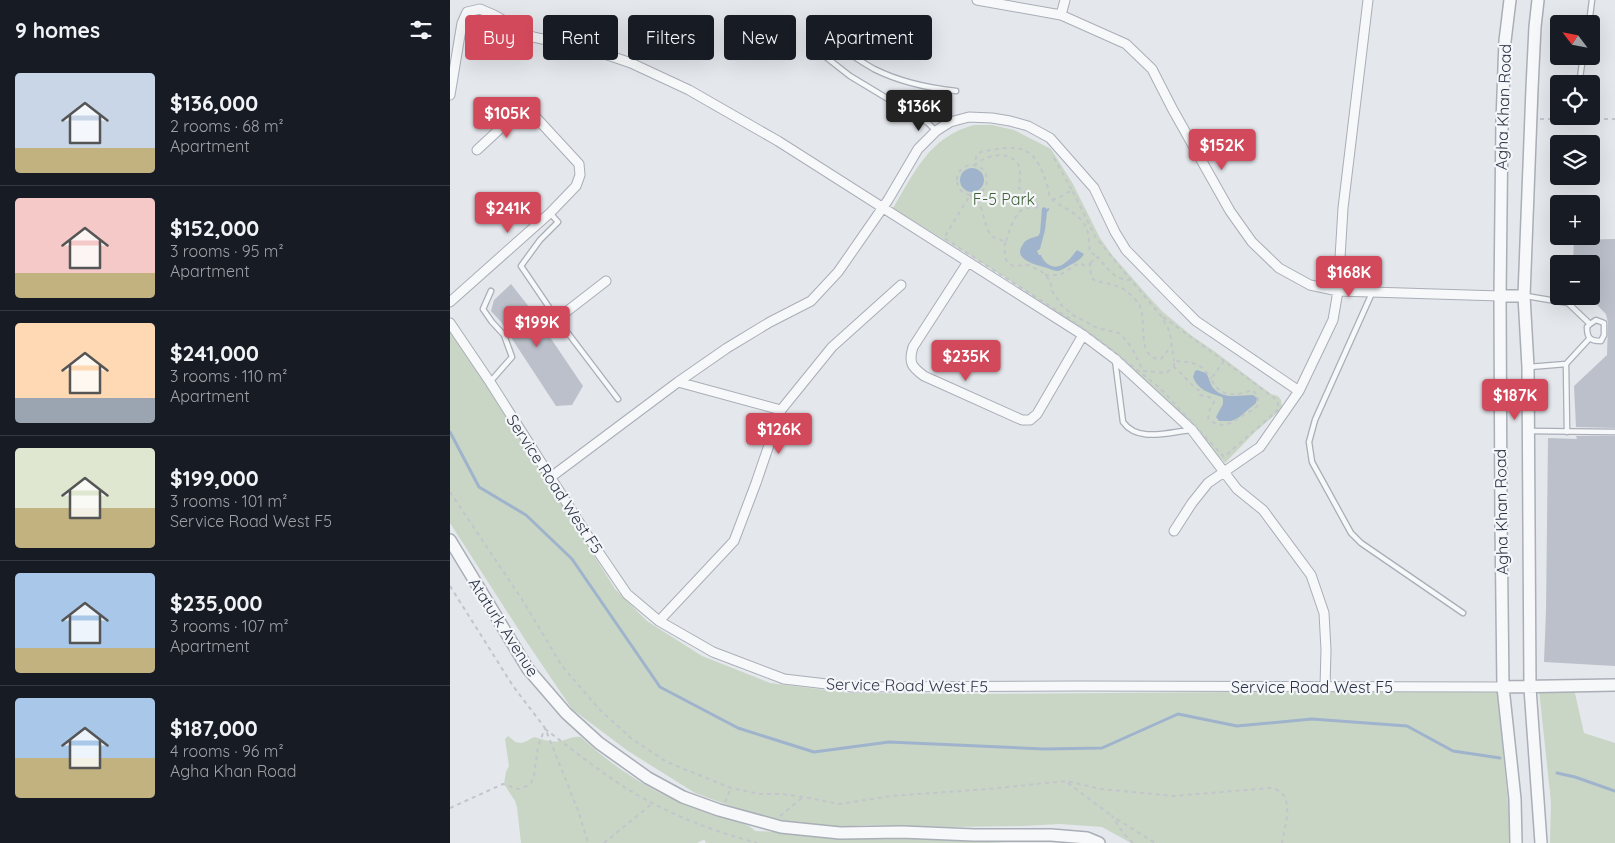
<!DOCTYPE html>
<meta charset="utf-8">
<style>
:root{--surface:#171b24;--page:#20242c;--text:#f1f3f6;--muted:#9ea1a6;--line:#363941;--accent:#d1495b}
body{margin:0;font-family:Quicksand,sans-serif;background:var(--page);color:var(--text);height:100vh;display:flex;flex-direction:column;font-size:19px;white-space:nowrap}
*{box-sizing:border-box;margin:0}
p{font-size:16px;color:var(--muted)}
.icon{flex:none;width:28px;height:28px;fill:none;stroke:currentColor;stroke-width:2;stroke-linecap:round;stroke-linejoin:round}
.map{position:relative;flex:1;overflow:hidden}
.side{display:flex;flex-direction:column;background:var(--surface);width:450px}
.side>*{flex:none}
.banner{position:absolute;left:15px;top:15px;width:475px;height:45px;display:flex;gap:10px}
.needle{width:32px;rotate:302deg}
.controls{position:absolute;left:1100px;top:15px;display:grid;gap:10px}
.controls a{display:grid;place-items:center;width:50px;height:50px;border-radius:5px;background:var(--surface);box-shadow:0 5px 20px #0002;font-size:25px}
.price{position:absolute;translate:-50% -42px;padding:0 11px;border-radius:5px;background:var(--accent);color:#fff;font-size:16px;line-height:32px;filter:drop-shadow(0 1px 2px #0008)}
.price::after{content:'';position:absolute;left:50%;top:30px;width:15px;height:11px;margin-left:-8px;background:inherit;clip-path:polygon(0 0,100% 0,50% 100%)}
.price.selected{background:#222;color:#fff}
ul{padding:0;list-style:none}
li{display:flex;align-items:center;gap:15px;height:125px;padding:0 15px}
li+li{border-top:1px solid var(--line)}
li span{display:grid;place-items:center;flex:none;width:140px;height:100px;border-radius:5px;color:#555}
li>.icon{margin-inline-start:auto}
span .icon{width:60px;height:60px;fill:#fffc;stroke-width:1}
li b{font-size:21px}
h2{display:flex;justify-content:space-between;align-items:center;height:60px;padding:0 15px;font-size:21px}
.tag{padding:0 18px;border-radius:5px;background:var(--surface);box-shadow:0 5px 20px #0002;font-size:18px;line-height:45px}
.tag.selected{background:var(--accent);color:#fff}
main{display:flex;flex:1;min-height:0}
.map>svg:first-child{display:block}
.green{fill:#c9d6c5}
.water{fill:#9fb4cc}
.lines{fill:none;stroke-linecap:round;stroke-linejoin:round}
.stream{stroke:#9fb4cc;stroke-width:3}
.building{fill:#bbc0ca}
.service-casing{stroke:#a9aeb7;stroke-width:7}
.minor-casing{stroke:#a9aeb7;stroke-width:11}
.tertiary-casing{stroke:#a9aeb7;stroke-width:14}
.path{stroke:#c2c5cb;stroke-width:2;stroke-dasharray:4 4;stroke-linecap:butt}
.service{stroke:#f7f8fa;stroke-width:4.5}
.minor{stroke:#f7f8fa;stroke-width:9}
.tertiary{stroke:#f7f8fa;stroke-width:11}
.labels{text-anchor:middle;stroke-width:4.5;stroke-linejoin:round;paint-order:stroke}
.street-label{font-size:16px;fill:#2b3445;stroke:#f4f6f9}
.park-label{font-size:16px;fill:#3f6138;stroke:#f4f6f9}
</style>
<main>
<section class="side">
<h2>9 homes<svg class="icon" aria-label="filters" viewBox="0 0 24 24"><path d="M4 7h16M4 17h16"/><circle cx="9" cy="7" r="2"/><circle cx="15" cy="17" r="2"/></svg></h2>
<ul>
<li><span style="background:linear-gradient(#c9d6e8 75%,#c2b280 0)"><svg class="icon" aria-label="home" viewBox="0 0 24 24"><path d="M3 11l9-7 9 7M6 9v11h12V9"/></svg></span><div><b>$136,000</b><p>2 rooms · 68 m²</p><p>Apartment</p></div></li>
<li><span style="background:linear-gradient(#f6c9c9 75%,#c2b280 0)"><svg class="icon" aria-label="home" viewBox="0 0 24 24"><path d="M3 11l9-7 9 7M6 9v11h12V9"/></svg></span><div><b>$152,000</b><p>3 rooms · 95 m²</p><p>Apartment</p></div></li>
<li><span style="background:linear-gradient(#ffd9b3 75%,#9aa5b1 0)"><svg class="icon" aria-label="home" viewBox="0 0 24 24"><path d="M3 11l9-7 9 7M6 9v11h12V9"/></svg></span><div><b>$241,000</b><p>3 rooms · 110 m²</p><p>Apartment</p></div></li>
<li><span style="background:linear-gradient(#dfe7d0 60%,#c2b280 0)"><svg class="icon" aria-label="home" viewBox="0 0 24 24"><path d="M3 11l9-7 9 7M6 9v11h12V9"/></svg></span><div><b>$199,000</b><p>3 rooms · 101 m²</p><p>Service Road West F5</p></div></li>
<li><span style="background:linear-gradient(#a9c7e8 75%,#c2b280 0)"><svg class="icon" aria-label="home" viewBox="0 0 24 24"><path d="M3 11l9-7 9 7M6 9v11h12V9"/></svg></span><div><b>$235,000</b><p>3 rooms · 107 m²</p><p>Apartment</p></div></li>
<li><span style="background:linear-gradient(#a9c7e8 60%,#c2b280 0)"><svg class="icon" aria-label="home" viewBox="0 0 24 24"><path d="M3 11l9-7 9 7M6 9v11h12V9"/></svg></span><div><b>$187,000</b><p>4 rooms · 96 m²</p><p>Agha Khan Road</p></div></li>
</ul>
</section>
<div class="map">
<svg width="1165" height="843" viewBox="0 0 1165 843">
<rect width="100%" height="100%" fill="#e4e7ec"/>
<path class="green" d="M524,125H542L564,130L601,149L623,184L650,238L662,255L698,296L713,312L742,336L764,351L821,394L828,396L831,400L832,407L828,412L804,433L775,463C755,441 735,416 713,396C632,321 536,266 443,208C465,172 479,137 524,125Z
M0,330L60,421L165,589L197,621L252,656L320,683L400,693L539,694L1047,690L1060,823V843H681L652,827L610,824L574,826L498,827L417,825L388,827L324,822L245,793L178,751L122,709L76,641L0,523Z
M1124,689L1134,733L1165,743V843H1100L1101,802L1089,690Z
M58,736C60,737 62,739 64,741C72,746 78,740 84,737C93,739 100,743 110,741C117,740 123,736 131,737C167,771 211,798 259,813C270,817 298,822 305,831L559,843H255L256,841L253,840L247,843H71L67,807L65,801L54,784L56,772L59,766L55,739Z"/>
<path class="water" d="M510 180a12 12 0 1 1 24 0a12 12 0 1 1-24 0Z
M595,207L596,209L599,208V210L597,212L595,230L590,249L587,251L589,255H591C595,266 607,271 616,262C621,259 623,254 627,250L634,254C631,259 628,261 622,264C618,266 613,270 608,271C604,271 601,269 597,268C587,265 563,260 572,246C575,239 581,238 588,236L590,233L592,208Z
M747,370L756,373C759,377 760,384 763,388C774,400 789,395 803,395L807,398L806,403L788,418L781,421H769L766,417L773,404V399L772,397C759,393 748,390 743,377L745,371Z"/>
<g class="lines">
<path class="stream" d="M0,432L29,487L76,515L122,559L210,687L288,728L364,752L439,742L594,749L652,748L728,714L787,726L862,719L957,726L1003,751L1050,758
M1107,773L1125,777L1165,791"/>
</g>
<path class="building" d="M1165,239V428L1126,427L1124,386L1157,355L1158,323L1156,314L1141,299V264H1123L1124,240Z
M61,284L83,312L133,386L122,405L106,406L51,322L41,311L44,300Z
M1126,436H1165V666L1094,662L1096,611L1098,438L1127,439Z"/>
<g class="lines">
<defs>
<path id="service" d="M1139,24L1142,0
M1130,78L1133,56
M486,131L478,123L400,76L372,54L369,46L375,40C384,42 390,47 398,53C406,58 415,64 424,69C450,82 478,88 506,91
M100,213L108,222L90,240L71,266L105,316L168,399
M922,293L865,420L859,442L862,462L901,533L911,543L1013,613
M1076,296L1118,303L1140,324L1146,320L1154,323V335L1151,341C1140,341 1137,338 1137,327L1140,324
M665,360L673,422C688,443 719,432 741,430
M1116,364L1117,432
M1079,367L1116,364L1139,339
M40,382L62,357L54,335L42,322L33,309L41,291
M1079,431L1165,432"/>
<path id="minor" d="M527,0L611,15L676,44L702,69L723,110L780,211L802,242L829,268L860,285L888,291L1050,296
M611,15L615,0
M0,95L12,23L17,12L30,9L44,15L83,37L140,49L181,63L239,90L328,141L633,335L665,359L742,430L787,489L813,510L861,575L874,613L876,650L875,687
M518,262L463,347C458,363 462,367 474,376L572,420H580L587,414L633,335
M0,302L100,213L126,186L130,175L129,164L81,112L76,110L68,112L27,150
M107,319L156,281
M0,323L40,382L141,541L177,594L209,621L263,652L334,679L402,687L628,686L1053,687
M228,382L331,410
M101,477L228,382L277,348L320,322L361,301L388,272L438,200L468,149L486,131L500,122L519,117L542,118L560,121L578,126L600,138L644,188L665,232L676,250L723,298L746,321L849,391
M724,531L742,503L758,483L810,447L849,391L883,320L888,291L893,208L918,0
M209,621L284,541L306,483L331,410L382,347L451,285"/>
<path id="tertiary" d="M1060,0L1055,41L1052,122L1050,296L1051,522L1053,687L1065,799L1066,843
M1088,0L1085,27L1082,88L1074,296L1078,367L1080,688L1091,843
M1050,296H1074
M0,540L78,669L116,713L149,743L198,778L233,797L269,810L331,827L390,833L452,832L524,835H601L637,838L649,843
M1053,687L1165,685"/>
</defs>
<use href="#service" class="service-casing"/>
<use href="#minor" class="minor-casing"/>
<use href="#tertiary" class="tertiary-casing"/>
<path class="path" d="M1090,119H1165
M604,158L622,190
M507 180a15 15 0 1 1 30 0a15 15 0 1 1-30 0Z
M520,195C523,198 527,201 529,204C538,220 532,239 556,241L554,247L556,260L563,266L578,265L591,271L600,280L602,291L612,306L623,315L647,328L669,333L675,339L683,350L693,371L716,373L724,367C734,375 740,385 750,391V395L762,398L764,402L760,409L758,418C771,431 782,423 795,414C800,411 804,410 808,405V396L802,390C784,396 771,398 761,379L774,361L827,400L829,409L774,457L710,388L648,339L620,319L494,238Z
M602,200L610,197L622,190L646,238L681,280
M556,241C559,232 564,214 573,209C578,207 585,208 590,207L576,193L569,188C569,181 572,171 568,164C559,150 535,155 525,165C526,151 529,152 542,150C576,143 587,152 597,185C599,189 598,193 600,197C602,201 608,204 612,206C624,213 634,219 638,233C639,238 639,246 640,252L648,257
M640,263L648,257C657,268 665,281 681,280L712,317L720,332L724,361
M595,275H610L629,263L636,266L640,264L641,277L644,280C651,283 659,283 667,286C674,288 684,297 688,303C699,317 684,359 711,359L722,345
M713,317L774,361
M724,367V361C741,362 752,362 761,379
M0,492L73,601L112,666L149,709L182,739L217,762L281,788L310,794H332L353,797L390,804L441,796L538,789L617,781L651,789L724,796L820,788C847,792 835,824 832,843
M0,586L63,686L95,728L129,813L138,843
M95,729C126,752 156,777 189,796C226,817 266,832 307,843
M618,783L662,816
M275,802L281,788
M0,808L53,784L68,789L77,786L81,783L84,776L88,746L95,728
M330,816L353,797
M154,843L203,803
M683,843L674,834L662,816L705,843"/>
<use href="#service" class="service"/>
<use href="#minor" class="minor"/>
<use href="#tertiary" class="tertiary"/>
</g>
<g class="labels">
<g class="street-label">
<text transform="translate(1053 107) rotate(-88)" y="6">Agha Khan Road</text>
<text transform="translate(105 484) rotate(57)" y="6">Service Road West F5</text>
<text transform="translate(1051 512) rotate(-91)" y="6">Agha Khan Road</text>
<text transform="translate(54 627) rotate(57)" y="6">Ataturk Avenue</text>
<text transform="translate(457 685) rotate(1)" y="6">Service Road West F5</text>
<text x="862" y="693">Service Road West F5</text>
</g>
<g class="park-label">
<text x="554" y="205">F-5 Park</text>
</g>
</g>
</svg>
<div class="controls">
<a><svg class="needle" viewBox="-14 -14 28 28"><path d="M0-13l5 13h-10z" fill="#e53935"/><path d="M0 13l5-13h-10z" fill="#9ea1a6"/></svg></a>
<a><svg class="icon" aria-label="locate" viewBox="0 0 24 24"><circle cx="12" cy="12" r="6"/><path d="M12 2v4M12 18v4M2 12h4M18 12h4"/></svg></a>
<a><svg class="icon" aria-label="layers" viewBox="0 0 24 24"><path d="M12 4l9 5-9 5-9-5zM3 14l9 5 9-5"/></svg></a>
<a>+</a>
<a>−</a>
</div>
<b class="price selected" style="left:469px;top:132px">$136K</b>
<b class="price" style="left:57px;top:139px">$105K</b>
<b class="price" style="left:772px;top:171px">$152K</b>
<b class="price" style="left:58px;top:234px">$241K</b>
<b class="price" style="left:899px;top:298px">$168K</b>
<b class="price" style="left:87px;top:348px">$199K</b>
<b class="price" style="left:516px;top:382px">$235K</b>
<b class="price" style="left:1065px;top:421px">$187K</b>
<b class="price" style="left:329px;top:455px">$126K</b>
<div class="banner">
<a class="tag selected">Buy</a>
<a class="tag">Rent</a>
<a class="tag">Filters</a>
<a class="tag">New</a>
<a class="tag">Apartment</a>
</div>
</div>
</main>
